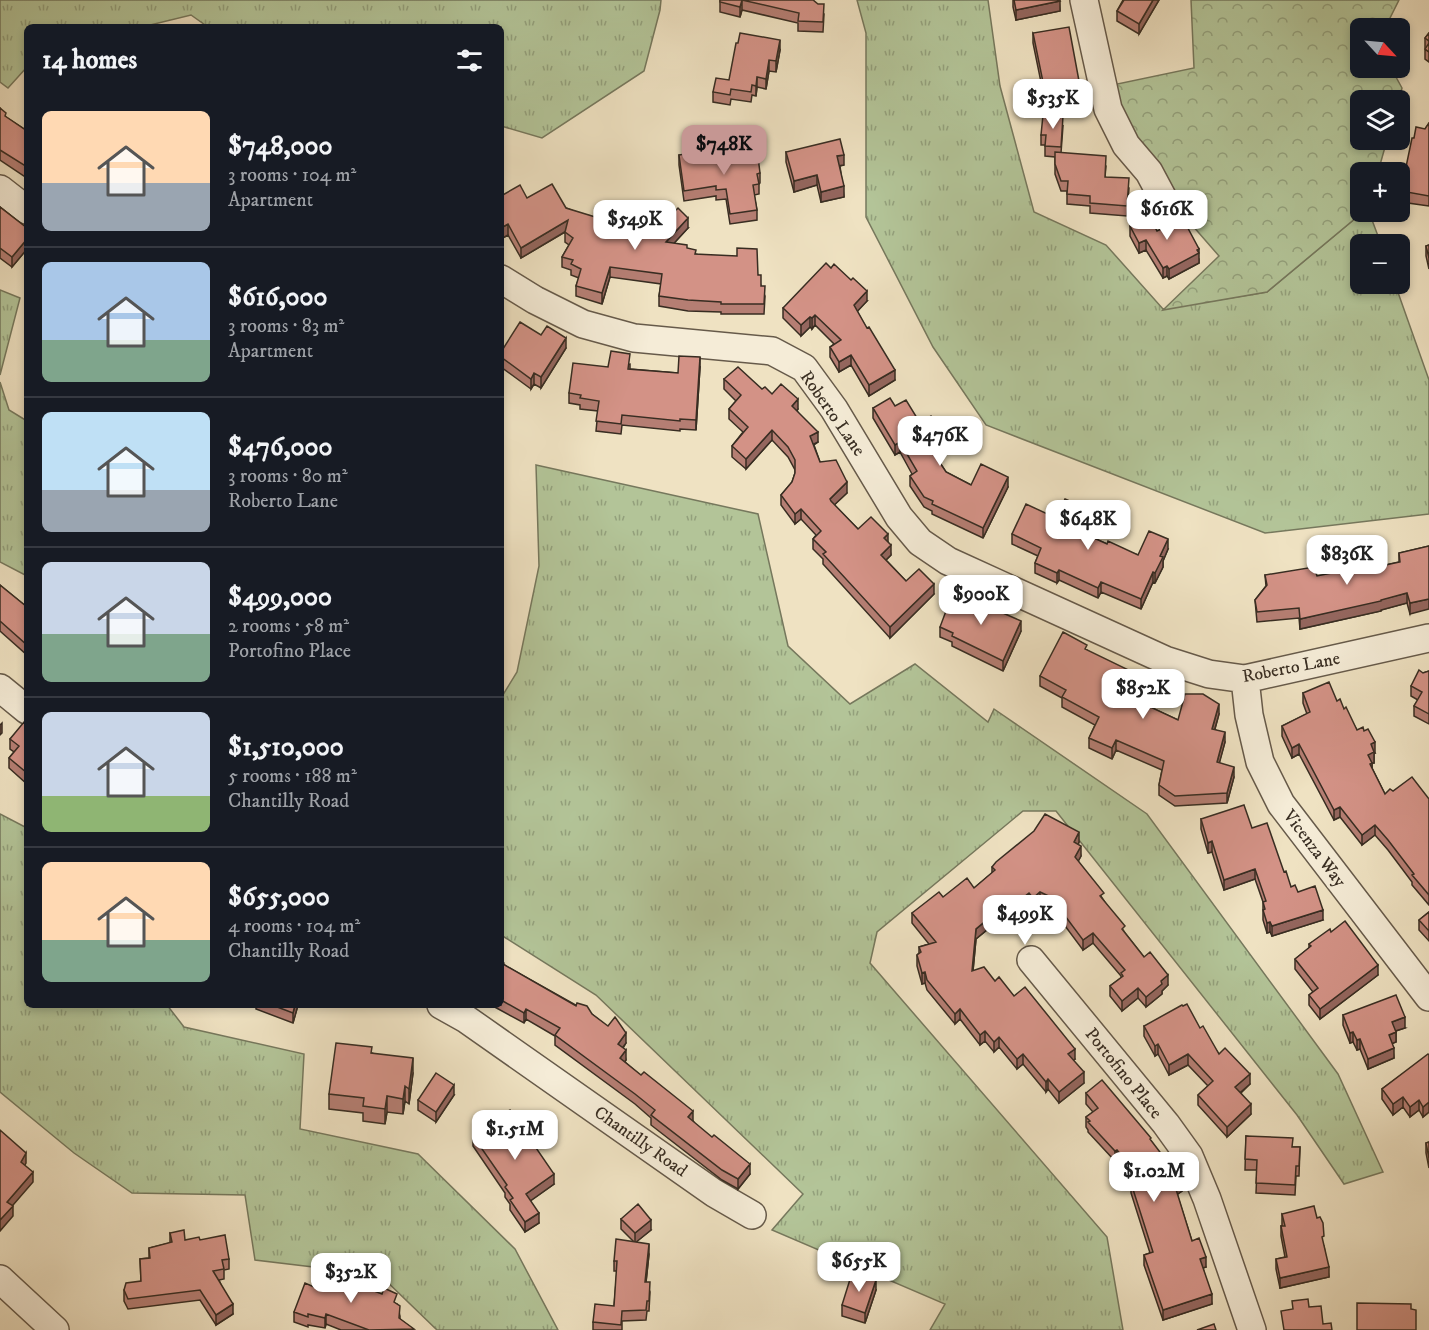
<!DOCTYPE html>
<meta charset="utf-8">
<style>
:root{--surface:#171b24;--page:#20242c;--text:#f1f3f6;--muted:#9ea1a6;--line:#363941;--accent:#c59692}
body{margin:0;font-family:"IM FELL DW Pica",serif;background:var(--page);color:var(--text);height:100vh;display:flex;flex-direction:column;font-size:22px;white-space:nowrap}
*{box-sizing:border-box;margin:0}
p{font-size:20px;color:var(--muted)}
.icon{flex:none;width:33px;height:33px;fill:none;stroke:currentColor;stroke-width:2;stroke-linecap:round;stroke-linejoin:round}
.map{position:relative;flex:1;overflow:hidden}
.drawer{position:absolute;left:24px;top:24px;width:480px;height:984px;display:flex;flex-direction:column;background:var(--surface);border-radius:9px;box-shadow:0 3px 9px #0003}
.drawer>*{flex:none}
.needle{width:39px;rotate:116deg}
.fabs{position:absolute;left:1350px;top:18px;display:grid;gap:12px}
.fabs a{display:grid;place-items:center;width:60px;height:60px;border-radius:9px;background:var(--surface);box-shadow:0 3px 9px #0003;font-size:30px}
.price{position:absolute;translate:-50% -51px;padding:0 14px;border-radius:12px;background:#fff;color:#222;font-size:20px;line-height:39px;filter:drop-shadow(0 2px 3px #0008)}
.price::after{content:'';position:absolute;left:50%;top:36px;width:18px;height:14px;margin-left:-9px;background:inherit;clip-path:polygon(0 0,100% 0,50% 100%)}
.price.current{background:var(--accent);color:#111}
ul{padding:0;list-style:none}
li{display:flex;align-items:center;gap:18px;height:150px;padding:0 18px}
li+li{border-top:2px solid var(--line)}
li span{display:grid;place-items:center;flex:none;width:168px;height:120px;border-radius:9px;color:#555}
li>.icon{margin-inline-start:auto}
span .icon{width:72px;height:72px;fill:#fffc;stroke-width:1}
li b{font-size:26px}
h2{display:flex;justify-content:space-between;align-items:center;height:72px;padding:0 18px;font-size:26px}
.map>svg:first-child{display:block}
.grass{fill:url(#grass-tufts);stroke:#76785d;stroke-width:1.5}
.forest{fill:url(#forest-crowns);stroke:#76785d;stroke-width:1.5}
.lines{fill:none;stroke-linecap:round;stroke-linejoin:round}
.minor-casing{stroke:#665a4a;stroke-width:30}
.minor{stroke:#f5ecd7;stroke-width:27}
.wall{fill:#b57e73;stroke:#382d22;stroke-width:1.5}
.shaded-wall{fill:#94665e;stroke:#382d22;stroke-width:1.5}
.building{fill:#d39286;stroke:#382d22;stroke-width:1.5}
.labels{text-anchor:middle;stroke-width:6;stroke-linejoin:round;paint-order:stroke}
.street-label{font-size:18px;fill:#382d22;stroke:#f5ecd7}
</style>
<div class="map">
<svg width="1429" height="1330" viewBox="0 0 1429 1330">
<defs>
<pattern id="grass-tufts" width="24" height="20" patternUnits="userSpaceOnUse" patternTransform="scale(1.5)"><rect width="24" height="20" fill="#b3c498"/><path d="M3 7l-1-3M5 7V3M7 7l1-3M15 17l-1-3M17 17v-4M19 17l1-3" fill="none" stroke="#93a07c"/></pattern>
<pattern id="forest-crowns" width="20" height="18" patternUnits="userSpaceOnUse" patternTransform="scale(1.5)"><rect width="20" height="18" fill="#b3c498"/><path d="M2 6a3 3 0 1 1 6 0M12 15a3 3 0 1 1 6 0" fill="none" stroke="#93a07c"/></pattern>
</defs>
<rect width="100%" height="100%" fill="#efe2c2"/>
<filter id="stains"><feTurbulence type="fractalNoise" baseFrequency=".00333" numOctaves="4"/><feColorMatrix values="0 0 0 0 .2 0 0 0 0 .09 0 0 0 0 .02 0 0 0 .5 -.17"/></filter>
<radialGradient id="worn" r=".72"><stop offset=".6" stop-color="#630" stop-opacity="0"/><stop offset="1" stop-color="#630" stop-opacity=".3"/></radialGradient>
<path class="grass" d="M0,0H661L660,10L644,71L542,138L501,126V27H208L191,15L142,27H27V67L8,88L0,82Z
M857,0H988L1000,86L1034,212L1106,245L1163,309L1267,292L1363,212H1369L1381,244H1360V284H1395L1429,380V514L1265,533L986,425L933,347L866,217V33Z
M0,290L20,298L0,375Z
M0,382L9,410L27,421V576L0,562Z
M536,465L758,514L788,646L850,704L915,664L988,722L994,709L1147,814L1338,1074L1383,1172L1344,1184L1297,1115L1056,811H1023L877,932L870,963L1107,1237L1123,1330H930L945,1304L772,1230L803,1194L596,995L501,935V698L517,672L539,566Z
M0,814L27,828V1005H167L184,1027L304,1054L300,1129L418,1154L515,1249L558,1330H437L380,1275L255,1260L245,1195L132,1193L74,1153L0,1092Z"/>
<path class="forest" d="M1191,0H1399L1385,28H1360V68H1391L1402,88L1399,100H1360V140H1387L1378,172H1360V212H1363L1267,292L1163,310L1219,256L1165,194L1103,87L1194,68Z"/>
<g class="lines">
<defs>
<path id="minor" d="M1084,0L1108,109L1126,145L1149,172L1173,217
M0,189L27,210
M501,279L535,300L583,324L634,338L772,351L804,368L834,409L899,517L920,542L948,561L1165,660L1209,674L1245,679L1429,638
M1245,679L1249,715L1260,762L1281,804L1429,997
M0,688L27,710
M1031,960L1166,1124L1189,1156L1207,1199L1252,1330
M441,1005L466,1019L714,1193L752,1215
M0,1279L55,1330"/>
</defs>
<use href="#minor" class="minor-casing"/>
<use href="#minor" class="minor"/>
</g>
<path class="wall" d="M720,0H813L824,14L823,32L798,31V23L742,10L740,17L720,12Z
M1013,0H1059L1060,11L1016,20L1013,7Z
M1123,0H1159L1139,34L1117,21V11Z
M1033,33L1079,81V91L1044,97L1033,43Z
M1429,33V52L1425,48V38Z
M1425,49L1429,52V62L1425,59Z
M780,50L776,72L769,71L766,89L757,87L756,96L752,95L751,102L731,99L730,105L713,102V92L729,80Z
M0,108L6,117L27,131V178L0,160Z
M1429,123V206L1401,202V191L1414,138L1425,129Z
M1063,126L1061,153L1106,166L1105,177L1129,188L1127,216L1090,213V206L1067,204V191H1061L1055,174V157L1045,156V145H1041V135Z
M786,152L844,165L840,166L844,197L821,202L817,185L794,192L786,162Z
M679,155L707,157L760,173V183L759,184V194L754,195L757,210V220L730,224L726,199L716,200V196L684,201L679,165Z
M501,196L527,198L566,208L615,227L655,233L688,228L674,243L687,249L696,254L758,275L761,286L765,296L764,314H721V312L688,311L659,306V296L661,284L610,277L602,304L576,296V286L579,278L571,275V270L562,267V257L569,245L565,242V232L521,258L508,235L501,239Z
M0,207L27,228V249L12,267L0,258Z
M1130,226L1157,231L1199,259V263L1169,279L1167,276L1163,278L1146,250L1139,253L1130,236Z
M1429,245V269L1426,256V246Z
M867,301L857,311L895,380L869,396L851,365L839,372L830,357V347L834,344L815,325L812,329L810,327L801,336L783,318V308Z
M541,335L566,348L541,388L534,384L531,389L501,367V352Z
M630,364V369L678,373L700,367L696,430L680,429V431L622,425L621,434L596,431L598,411L580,409V405L569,403V393L608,367Z
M724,379L762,389L772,394L798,409L797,411L818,442L814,445L820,462L847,493L834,505L858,529L888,542L891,555L886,560L906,581L934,594L890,638L823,564V559L813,549V539L816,535L801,519L795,524L781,505V495L792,482L795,473V470L788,457L772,440L746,469L732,457V446L743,432L729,419V409L736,401L724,389Z
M895,406L920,423L940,443L931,449L946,472L971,485L1008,487L983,538L932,514V511L924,507L910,486V476L912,474L900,452L895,455L873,418V408Z
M1056,518L1086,519L1080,532L1107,544L1138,555L1168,549L1163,561V567L1155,583L1153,582L1141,609L1101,592L1098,598L1059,580L1057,583L1035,573V563L1038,556L1012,544V534Z
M1429,546L1410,614L1407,603L1381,610V611L1300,629L1299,618L1257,622L1255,600L1266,586L1265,575L1317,576L1358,571L1399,562V553Z
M0,585L27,607V655L0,631Z
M969,603L1021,631L1003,671L952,646V642L940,637V627Z
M1087,650L1143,688L1137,701L1178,720L1219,714L1215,729L1225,742L1219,763L1234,777L1227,803L1175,806L1159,795V785L1162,770L1116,750L1112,759L1089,748V738L1095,725L1062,707V698L1040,686V676Z
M27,661V675L25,673V663Z
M1429,671V724L1414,716V706L1418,700L1411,696V686L1423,673Z
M1303,693L1337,701L1344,709L1357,730L1375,753H1374V763H1372V768L1385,794L1393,791L1429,799V905L1412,885V882L1388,850L1375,835L1362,845L1340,817L1334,820L1299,754L1292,758L1282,736V726L1307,714L1303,703Z
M27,725V784L9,768V758L14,752L10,749V739Z
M1201,819L1252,828L1284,872L1291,887L1323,920L1272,936L1270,932L1267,933L1263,920V902L1255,879L1224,890L1212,852L1208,853L1201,829Z
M1079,842L1078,845L1081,856L1078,861L1125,933L1144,957L1168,985L1162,991V994L1146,1007L1138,998L1122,1011L1110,996V986L1121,978V976L1093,943L1083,950L1051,907L1040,902L1033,908L1029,903L1020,910L1016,906L976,939L973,971L995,981L1014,996L1075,1059L1073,1060L1084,1083L1059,1103L1048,1089L1046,1092L1023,1064L1017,1069L999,1047L994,1052L985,1041L980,1045L960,1019L955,1024L927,990L925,983L922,984L917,966V955L919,953V947L929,944L912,923V913L943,897L974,888L992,873V867Z
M1429,912V941L1419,930V920Z
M1331,932L1378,975L1320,1019L1309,1005V995L1313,992L1295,969V959L1309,948V944Z
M501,961L504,965L592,1014L626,1043L623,1048L626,1060L625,1062L693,1121H692L750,1174L738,1189L722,1180L651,1125V1118L635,1104L555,1045V1036L526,1019L524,1023L491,1005H501Z
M256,1005H298L293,1023L256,1009Z
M1343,1015L1405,1028L1396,1031V1042L1392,1043L1394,1058L1368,1069L1360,1049L1357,1050L1353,1042L1350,1043L1343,1025Z
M1144,1026L1200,1028L1219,1054L1250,1084L1241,1093L1251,1114L1227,1137L1198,1105V1095L1208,1086L1188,1065L1169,1075L1158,1054L1155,1056L1144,1036Z
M372,1053L413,1073L409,1104L405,1101L403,1114L387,1112L385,1124L363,1121V1113L329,1109V1094Z
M1429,1055V1112L1423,1117L1419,1110L1410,1117L1403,1107L1393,1115L1382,1099V1089Z
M1086,1093L1151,1141L1182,1191L1177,1194L1192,1241L1206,1267L1203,1268L1212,1304L1163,1320L1144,1265V1255L1150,1253L1131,1193V1183L1134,1181L1117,1160L1115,1161L1088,1132V1130L1086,1127V1117L1093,1112L1086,1104Z
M454,1095L436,1122L418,1110V1100Z
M473,1136L554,1184L530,1201L539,1223L525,1232L510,1210V1204L505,1197V1193L473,1146Z
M1246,1136L1293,1147H1300L1299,1176H1296L1295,1195L1256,1193L1257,1170H1245Z
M1429,1142V1168L1426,1153V1143Z
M1282,1214L1324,1246L1329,1277L1280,1288L1276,1269V1259L1285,1257L1281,1236V1226H1282Z
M621,1219L651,1230L636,1242L649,1254L646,1282L650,1292L649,1311H647L646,1320L622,1321V1330H593V1322L614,1306L617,1271H614V1261L634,1242L621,1229Z
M170,1233L185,1240H200L229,1259V1269L224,1270V1279L219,1280L233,1314L216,1325L200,1300L128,1309L124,1301V1290L141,1281L140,1259L149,1258V1248L170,1243Z
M314,1287L397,1304L400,1316V1319L414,1330H341L326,1324L325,1328L308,1325V1327L294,1322V1312Z
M876,1290L865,1323L842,1316V1305Z"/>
<path class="shaded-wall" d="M742,0V10L740,17V7Z
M1153,0H1159L1139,34V24Z
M1060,1V11L1016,20V10Z
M780,40V50L776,72V61Z
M769,60V71L766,89V79Z
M757,77V87L756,96V86Z
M844,155V165L837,166V156Z
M817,175V185L794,192V181Z
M844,186V197L821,202V192Z
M688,218V228L666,252V242Z
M568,220V230L521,258V248Z
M508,224V235L501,239V228Z
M27,239V249L12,267V257Z
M1146,240V250L1139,253V243Z
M1199,249V263L1169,279V269Z
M1167,266V276L1163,278V268Z
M610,267V277L602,304V293Z
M867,291V301L854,315V305Z
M815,315V325L812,329V318Z
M810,317V327L801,336V325Z
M566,338V348L541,388V377Z
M851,355V365L839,372V362Z
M700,357V367L696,430V420Z
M895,370V380L869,396V385Z
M534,373V384L531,389V379Z
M798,399V409L792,416V406Z
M772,430V440L746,469V459Z
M818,432V442L810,446V436Z
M940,433V443L926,452V442Z
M900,442V452L895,455V445Z
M1008,477V487L983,538V528Z
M847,482V493L830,509V499Z
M1086,508V519L1076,540V530Z
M801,509V519L795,524V514Z
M888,534V544L884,538Z
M1168,539V549L1163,561V567L1155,583V573L1160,556Z
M891,545V555L881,565V555Z
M1059,570V580L1057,583V573Z
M1153,572V582L1141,609V599Z
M1101,582V592L1098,598V588Z
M934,584V594L890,638V627Z
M1407,593V603L1381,610V611L1300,629V619Z
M1429,599V609L1410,614V603Z
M1021,621V631L1003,671V661Z
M1143,677V688L1133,709V699Z
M1219,704V714L1212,739V729Z
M2,723V733L0,735V725Z
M1225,732V742L1217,772V762Z
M1116,740V750L1112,759V748Z
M1375,742V753H1374V763H1372V773L1368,755L1371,744Z
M1299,744V754L1292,758V748Z
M1234,767V777L1227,803V793Z
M1340,807V817L1334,820V810Z
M1375,825V835L1362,845V835Z
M1079,832V842L1074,853V842Z
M1212,841V852L1208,853V843Z
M1081,846V856L1075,867V857Z
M1255,869V879L1224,890V880Z
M1040,892V902L1033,908V898Z
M1029,893V903L1020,910V900Z
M1016,896V906L976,939L972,981V971L976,929Z
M1323,910V920L1272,936V926Z
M1270,922V932L1267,933V923Z
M1093,933V943L1083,950V940Z
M1378,965V975L1320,1019V1009Z
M925,972V983L922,984V973Z
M1168,975V985L1162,991V994L1146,1007V997L1161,981Z
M1138,988V998L1122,1011V1001Z
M295,1005H298L293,1023V1013Z
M526,1009V1019L524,1023V1013Z
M960,1009V1019L955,1024V1014Z
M1405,1017V1028L1392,1032V1022Z
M985,1031V1041L980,1045V1035Z
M1353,1032V1042L1350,1043V1033Z
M1396,1032V1042L1389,1045V1035Z
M626,1033V1043L618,1054V1044Z
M999,1037V1047L994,1052V1042Z
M1360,1039V1049L1357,1050V1040Z
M1158,1044V1054L1155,1056V1046Z
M1394,1048V1058L1368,1069V1059Z
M1075,1049V1059L1068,1064V1054Z
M626,1050V1060L620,1068V1058Z
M1023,1054V1064L1017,1069V1059Z
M1188,1054V1065L1169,1075V1065Z
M413,1058V1073L409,1104V1089Z
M1084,1072V1083L1059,1103V1092Z
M1250,1074V1084L1235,1097V1087Z
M1048,1079V1089L1046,1092V1082Z
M454,1085V1095L436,1122V1112Z
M405,1086V1101L403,1114V1099Z
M387,1096V1112L385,1124V1109Z
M1403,1097V1107L1393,1115V1104Z
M1419,1100V1110L1410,1117V1107Z
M1429,1102V1112L1423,1117V1107Z
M1251,1104V1114L1227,1137V1127Z
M693,1111V1121L688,1128V1117Z
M1117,1150V1160L1115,1161V1151Z
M26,1153V1163L21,1172V1162Z
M750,1164V1174L738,1189V1179Z
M33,1172V1182L7,1212V1202Z
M554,1174V1184L526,1204V1194Z
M1182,1181V1191L1175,1196V1186Z
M13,1206V1216L0,1231V1220Z
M539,1213V1223L525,1232V1222Z
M651,1220V1230L635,1243V1233Z
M649,1244V1254L645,1292V1282Z
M1206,1257V1267L1200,1269V1259Z
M1329,1267V1277L1280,1288V1278Z
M876,1280V1290L865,1323V1313Z
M1212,1294V1304L1163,1320V1310Z
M233,1304V1314L216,1325V1315Z
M326,1314V1324L325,1328V1318Z"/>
<path class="building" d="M720,0H742L740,7L720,2Z
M742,0H813L818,4H824L823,22L798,21L799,13Z
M1014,0H1059L1060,1L1016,10Z
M1124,0H1153L1139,24L1117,11Z
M1069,27L1079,81L1044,87L1033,33Z
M740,33L780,40L776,61L769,60L766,79L757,77L756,86L752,85L751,92L731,89L730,95L713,92L716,78L729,80L736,43H738Z
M1429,33V41L1425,38Z
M1429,43V52L1425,49Z
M0,108L6,113L5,116L27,131V167L0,150Z
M1043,115L1063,116L1061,147L1045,146L1046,135H1041Z
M1429,123V196L1401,191L1412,138H1414L1416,127L1425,129Z
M840,139L844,155L837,156L844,186L821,192L817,175L794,181L786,152Z
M757,149L760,173L757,174L759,184L753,185L757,210L730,214L726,189L716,190V186L684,191L679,155L706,150L707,157Z
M1055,152L1106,156L1105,177L1129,178L1127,206L1090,203V196L1067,194L1068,181H1061L1055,164Z
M552,184L566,208L615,223L614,227L655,233L678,208L688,218L666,242L687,245V248L696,250L695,254L737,256V248L757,249L758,275H761V286H765L764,304H721V302L688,300L659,296L662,274L610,267L602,293L576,286L581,269L571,264L573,260L562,257L573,238L565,232L568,220L521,248L508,224L501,228V196L520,185L527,198Z
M0,207L27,228V239L12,257L0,248Z
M1149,216L1157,231L1183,219L1199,249L1197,250L1199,253L1169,269L1167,266L1163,268L1146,240L1139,243L1130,226Z
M1429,245V258L1426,246Z
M826,263L831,268L834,264L851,280L853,278L867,291L854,305L867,328L869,327L895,370L869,385L851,355L839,362L830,347L841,340L815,315L812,318L810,317L801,325L783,308Z
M520,322L541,335L547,326L566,338L541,377L534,373L531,379L501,357V352Z
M611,351L630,354L628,369L678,373L679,356L700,357L696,420L680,419V421L622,415L621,424L596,421L599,401L580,398L581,395L569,393L573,363L608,367Z
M738,367L762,389L765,387L772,394L781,384L798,399L792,406L818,432L810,436L820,462L836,460L847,482L830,499L831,501L858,529L871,517L888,534L884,538L891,545L881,555L906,581L919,569L934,584L890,627L823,554L826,552L813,539L821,531L801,509L795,514L781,495L792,482L795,473V460L788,447L772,430L746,459L732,446L748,427L729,409L741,395L724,379Z
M890,398L895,406L906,400L920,423L931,416L940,433L926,442L946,472L971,485L981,464L1008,477L983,528L932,504L933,501L924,497L910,476L917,471L900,442L895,445L873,408Z
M1065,499L1086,508L1076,530L1107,544L1108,541L1138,555L1149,531L1168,539L1160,556L1163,557L1155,573L1153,572L1141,599L1101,582L1098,588L1059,570L1057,573L1035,563L1041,548L1012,534L1026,504L1056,518Z
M1429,546V599L1410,603L1407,593L1381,600V601L1300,619L1299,608L1257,612L1255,600L1267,585L1265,575L1314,567L1317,576L1357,568L1358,571L1400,562L1399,553Z
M0,585L27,607V611L26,613L27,614V645L0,621Z
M952,595L969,603L971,599L1021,621L1003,661L952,636L953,633L940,627Z
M1063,632L1087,645L1085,649L1143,677L1133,699L1178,720L1185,694H1203L1219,704L1212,729L1225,732L1217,762L1234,767L1227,793L1175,796L1159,785L1164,761L1116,740L1112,748L1089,738L1099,717L1062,697L1066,690L1040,676Z
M1419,670L1423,673L1429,671V714L1414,706L1422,692L1411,686Z
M1329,682L1337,701L1340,699L1344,709L1346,707L1357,730L1363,727L1364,731L1368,729L1375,742L1371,744L1374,752L1368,755L1372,763L1370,764L1385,794L1390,789L1393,791L1412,777L1429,799V895L1412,875L1414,874L1388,840L1375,825L1362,835L1340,807L1334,810L1299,744L1292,748L1282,726L1310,712L1303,693Z
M24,722L27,725V773L9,758L19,746L10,739Z
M1244,805L1252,828L1267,823L1284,872L1286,871L1291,887L1295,885L1298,892L1315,886L1323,910L1272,926L1270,922L1267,923L1263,910L1265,909L1263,902L1266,901L1255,869L1224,880L1212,841L1208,843L1201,819Z
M1045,814L1079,832L1074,842L1081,846L1075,857L1104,893L1100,896L1125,926L1122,929L1144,957L1150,952L1168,975L1161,981L1162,984L1146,997L1138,988L1122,1001L1110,986L1123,976L1121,973L1125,970L1093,933L1083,940L1051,897L1040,892L1033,898L1029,893L1020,900L1016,896L976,929L972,971L984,967L995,981L999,977L1014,996L1025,987L1075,1049L1068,1054L1084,1072L1059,1092L1048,1079L1046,1082L1023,1054L1017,1059L999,1037L994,1042L985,1031L980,1035L960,1009L955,1014L927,980L925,972L922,973L917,955L921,952L919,947L936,942L912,913L939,892L943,897L967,878L974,888L995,870L992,867L996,862L1034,831Z
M1429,912V931L1419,920Z
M1345,921L1378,965L1320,1009L1309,995L1318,988L1295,959L1311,946L1309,944L1330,929L1331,932Z
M501,961L504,963L503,964L576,1006L577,1003L587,1006L592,1014L608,1026L615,1017L626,1033L618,1044L626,1050L620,1058L641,1075L644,1072L693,1111L688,1117L712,1137L714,1135L750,1164L738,1179L722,1170L651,1115L655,1110L635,1094L555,1035L560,1028L526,1009L524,1013L501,1000Z
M1396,995L1405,1017L1392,1022L1396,1032L1389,1035L1394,1048L1368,1059L1360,1039L1357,1040L1353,1032L1350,1033L1343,1015Z
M1187,1004L1200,1028L1203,1026L1219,1054L1225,1048L1250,1074L1235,1087L1251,1104L1227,1127L1198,1095L1213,1081L1188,1054L1169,1065L1158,1044L1155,1046L1144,1026L1182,1005L1183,1006Z
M272,1005H295L293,1013Z
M336,1043L372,1047L371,1053L413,1058L409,1089L405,1086L403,1099L387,1096L385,1109L363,1106L364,1098L329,1094Z
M1428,1054L1429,1055V1102L1423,1107L1419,1100L1410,1107L1403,1097L1393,1104L1382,1089Z
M436,1073L454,1085L436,1112L418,1100Z
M1102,1080L1151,1138L1150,1139L1182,1181L1175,1186L1192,1241L1199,1238L1206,1257L1200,1259L1212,1294L1163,1310L1144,1255L1153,1252L1131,1183L1139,1177L1117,1150L1115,1151L1088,1122L1090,1121L1086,1117L1098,1108L1086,1093Z
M510,1110L554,1174L526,1194L539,1213L525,1222L510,1200L513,1198L505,1187L507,1185L473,1136Z
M0,1130L26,1153L21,1162L33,1172L7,1202L13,1206L0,1220Z
M1246,1136L1293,1138L1292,1147H1300L1299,1166H1296L1295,1185L1256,1183L1257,1160L1245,1159Z
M1429,1142V1158L1426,1143Z
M638,1204L651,1220L635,1233L621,1219Z
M1314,1206L1317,1218L1320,1217L1323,1223L1324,1236L1322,1237L1329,1267L1280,1278L1276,1259L1287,1257L1281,1226H1285L1282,1214Z
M184,1230L185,1240L199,1237L200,1240L225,1235L229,1259L222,1260L224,1269L213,1271L233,1304L216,1315L200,1290L128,1299L124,1290L126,1283L141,1281L140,1259L150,1258L149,1248L172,1242L170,1233Z
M616,1239L649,1244L645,1282H650L649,1301H647L646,1310L622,1311L621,1325L593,1322L595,1304L614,1306L617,1261H614Z
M852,1273L876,1280L865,1313L842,1305Z
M330,1274L382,1294L384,1288L397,1294L394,1302L400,1306L399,1318L414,1329L369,1330L326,1314L325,1318L308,1314V1317L294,1312L305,1283L314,1287L318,1275L328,1278Z
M1308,1299L1309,1307L1321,1306L1323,1324L1331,1323L1332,1330H1284L1281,1311L1293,1309L1292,1301Z
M1357,1303L1411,1304V1309L1416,1310V1330H1357Z
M1214,1324L1216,1330H1197Z"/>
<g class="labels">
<g class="street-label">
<text transform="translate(833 413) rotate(55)" y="6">Roberto Lane</text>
<text transform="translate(1291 667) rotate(-11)" y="6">Roberto Lane</text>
<text transform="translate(1315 848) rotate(53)" y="6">Vicenza Way</text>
<text transform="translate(1124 1073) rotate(51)" y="6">Portofino Place</text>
<text transform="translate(641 1141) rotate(35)" y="6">Chantilly Road</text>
</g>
</g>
<rect width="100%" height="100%" filter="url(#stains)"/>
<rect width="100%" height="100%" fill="url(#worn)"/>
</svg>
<div class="fabs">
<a><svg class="needle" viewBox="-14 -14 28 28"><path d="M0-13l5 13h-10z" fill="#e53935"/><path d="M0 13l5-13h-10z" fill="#9ea1a6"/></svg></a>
<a><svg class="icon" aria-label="layers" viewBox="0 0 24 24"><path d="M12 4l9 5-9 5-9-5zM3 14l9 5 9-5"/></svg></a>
<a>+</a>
<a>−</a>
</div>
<b class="price" style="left:1053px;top:130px">$535K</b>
<b class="price current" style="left:724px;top:176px">$748K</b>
<b class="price" style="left:1167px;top:241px">$616K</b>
<b class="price" style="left:635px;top:251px">$549K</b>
<b class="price" style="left:940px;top:467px">$476K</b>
<b class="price" style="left:1088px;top:551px">$648K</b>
<b class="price" style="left:1347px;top:586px">$836K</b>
<b class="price" style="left:981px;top:626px">$900K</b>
<b class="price" style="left:1143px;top:720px">$852K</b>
<b class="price" style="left:1025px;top:946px">$499K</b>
<b class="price" style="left:515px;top:1161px">$1.51M</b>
<b class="price" style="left:1154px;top:1203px">$1.02M</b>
<b class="price" style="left:859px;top:1293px">$655K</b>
<b class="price" style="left:351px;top:1304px">$352K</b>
<section class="drawer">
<h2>14 homes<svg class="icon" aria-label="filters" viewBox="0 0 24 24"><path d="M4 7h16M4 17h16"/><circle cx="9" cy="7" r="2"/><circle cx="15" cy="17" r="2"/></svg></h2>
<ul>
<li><span style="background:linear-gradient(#ffd9b3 60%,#9aa5b1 0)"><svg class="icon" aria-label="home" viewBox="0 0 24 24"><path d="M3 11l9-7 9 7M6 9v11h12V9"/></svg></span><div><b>$748,000</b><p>3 rooms · 104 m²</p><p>Apartment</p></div></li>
<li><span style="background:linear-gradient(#a9c7e8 65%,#7fa58c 0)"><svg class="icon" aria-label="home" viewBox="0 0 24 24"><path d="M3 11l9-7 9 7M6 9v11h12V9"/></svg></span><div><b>$616,000</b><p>3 rooms · 83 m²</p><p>Apartment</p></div></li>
<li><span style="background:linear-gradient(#bfe0f5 65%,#9aa5b1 0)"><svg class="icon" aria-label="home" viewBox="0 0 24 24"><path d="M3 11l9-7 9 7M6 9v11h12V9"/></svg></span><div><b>$476,000</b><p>3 rooms · 80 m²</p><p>Roberto Lane</p></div></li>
<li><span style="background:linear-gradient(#c9d6e8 60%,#7fa58c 0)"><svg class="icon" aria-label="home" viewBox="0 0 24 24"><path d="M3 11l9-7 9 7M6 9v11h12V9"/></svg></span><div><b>$499,000</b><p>2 rooms · 58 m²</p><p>Portofino Place</p></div></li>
<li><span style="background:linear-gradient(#c9d6e8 70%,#8fb573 0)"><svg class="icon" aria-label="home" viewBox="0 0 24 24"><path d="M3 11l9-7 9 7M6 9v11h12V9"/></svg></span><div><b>$1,510,000</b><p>5 rooms · 188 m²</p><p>Chantilly Road</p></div></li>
<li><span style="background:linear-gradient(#ffd9b3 65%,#7fa58c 0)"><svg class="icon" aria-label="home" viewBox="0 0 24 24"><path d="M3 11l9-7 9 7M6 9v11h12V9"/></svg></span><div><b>$655,000</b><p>4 rooms · 104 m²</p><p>Chantilly Road</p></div></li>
</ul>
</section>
</div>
